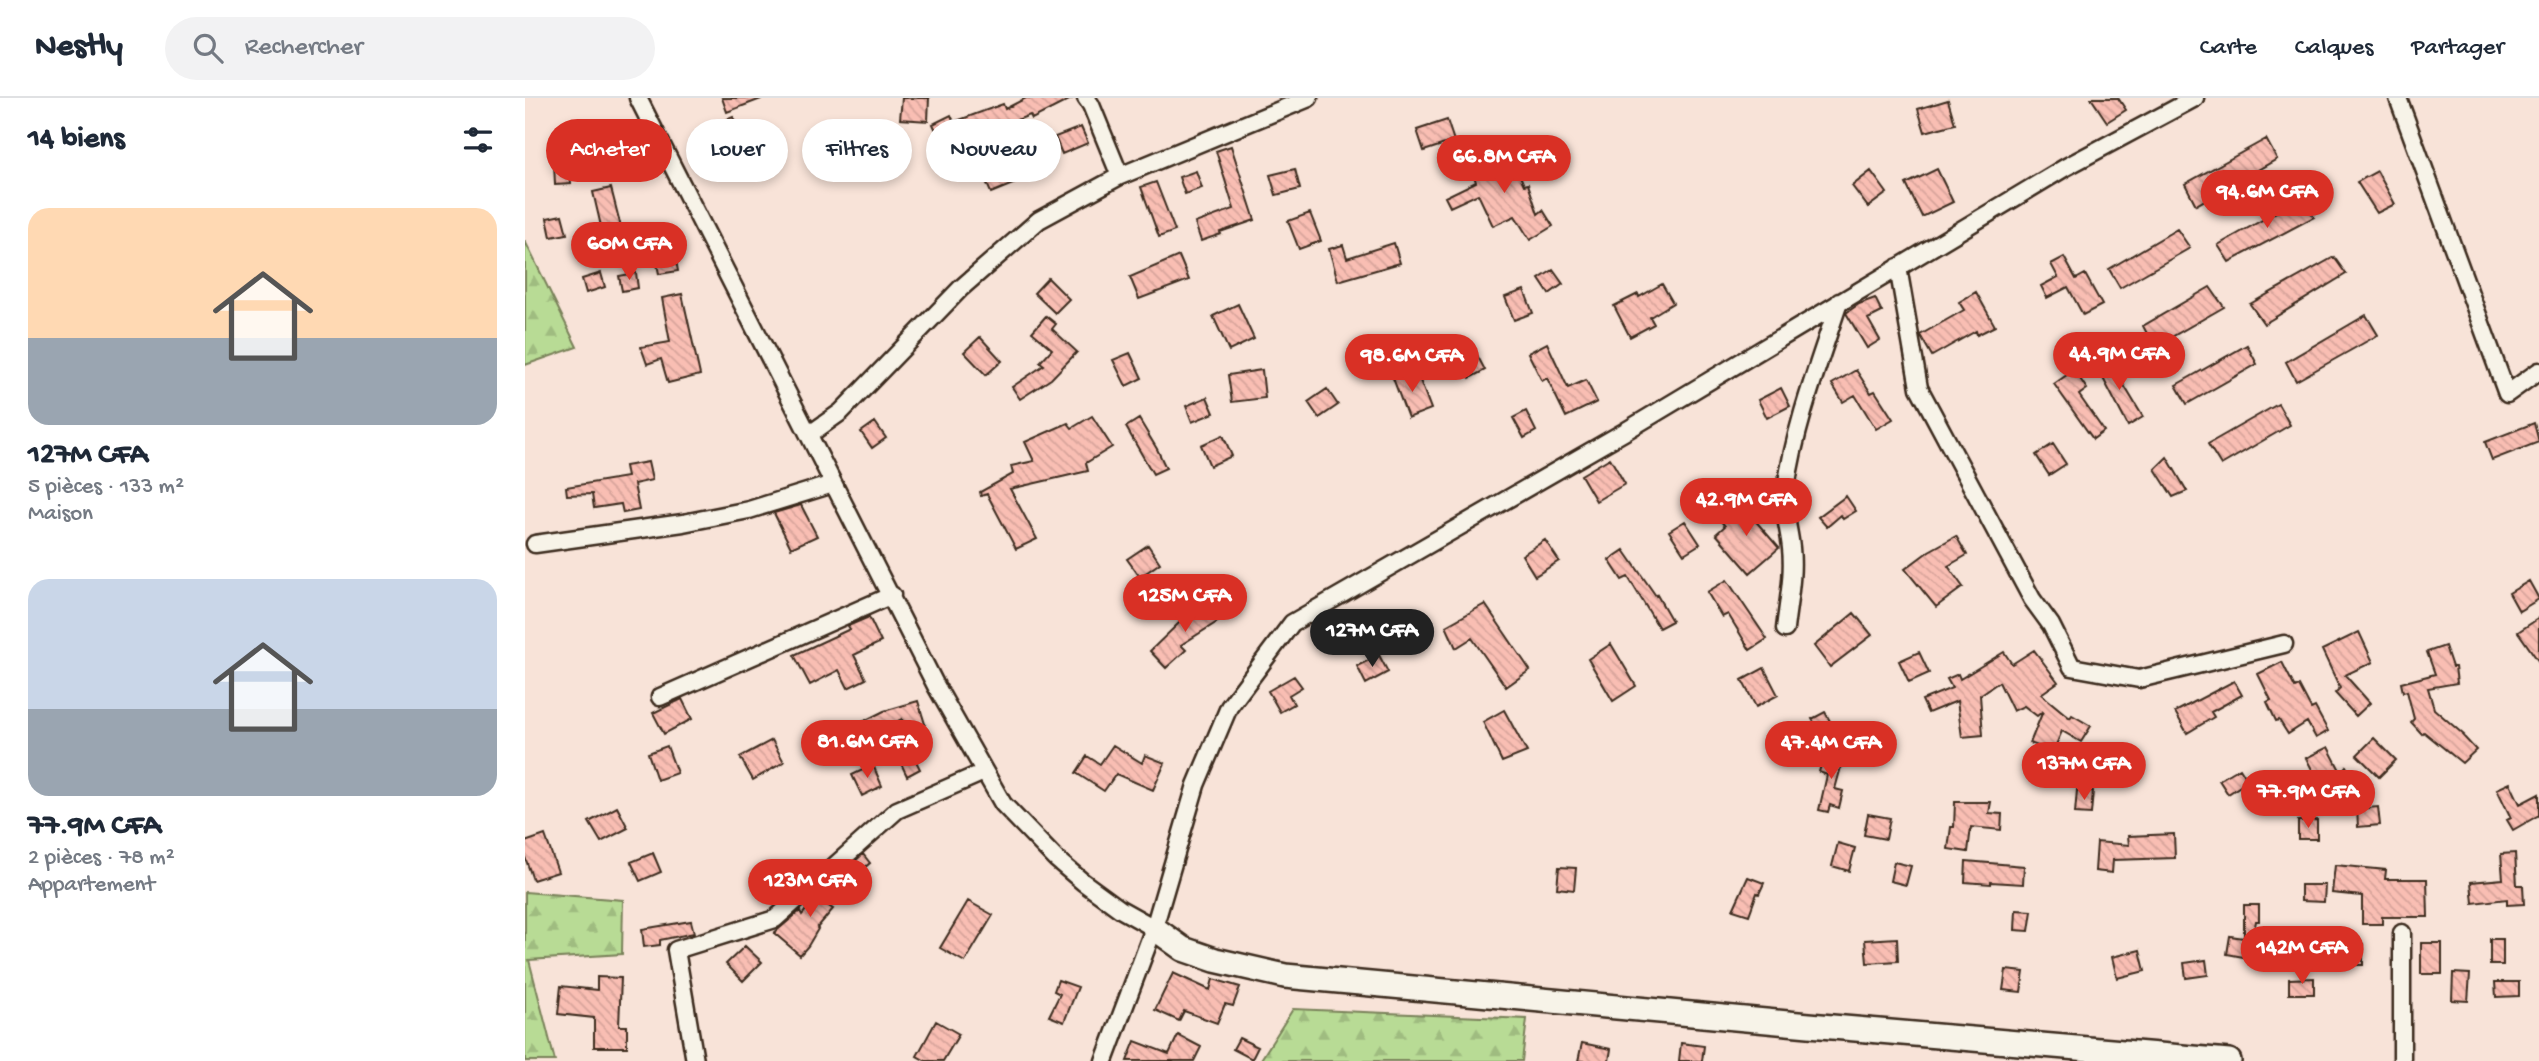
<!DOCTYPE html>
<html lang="fr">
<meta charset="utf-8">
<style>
:root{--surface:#fff;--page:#f2f2f3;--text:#1f2937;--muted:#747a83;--line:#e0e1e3;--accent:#d93025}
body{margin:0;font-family:"Gochi Hand",sans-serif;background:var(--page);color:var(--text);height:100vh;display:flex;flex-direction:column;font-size:26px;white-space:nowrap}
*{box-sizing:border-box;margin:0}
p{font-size:23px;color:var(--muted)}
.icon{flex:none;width:38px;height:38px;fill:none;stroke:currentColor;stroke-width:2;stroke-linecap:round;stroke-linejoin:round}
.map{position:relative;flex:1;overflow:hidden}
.sheet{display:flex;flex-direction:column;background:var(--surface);width:525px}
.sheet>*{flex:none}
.guide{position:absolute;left:21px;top:21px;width:665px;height:63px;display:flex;gap:14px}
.price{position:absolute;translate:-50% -60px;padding:0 16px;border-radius:24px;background:var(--accent);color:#fff;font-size:23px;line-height:46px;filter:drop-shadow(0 2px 4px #0008)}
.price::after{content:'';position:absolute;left:50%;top:42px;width:21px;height:16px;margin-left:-10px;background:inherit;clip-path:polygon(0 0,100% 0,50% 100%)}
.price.selected{background:#222;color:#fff}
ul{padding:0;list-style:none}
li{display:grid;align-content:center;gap:14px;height:371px;padding:0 28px}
li span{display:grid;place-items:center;height:217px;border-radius:21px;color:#555}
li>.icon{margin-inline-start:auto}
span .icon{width:126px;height:126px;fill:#fffc;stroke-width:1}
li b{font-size:30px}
h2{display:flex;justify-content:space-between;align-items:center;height:84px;padding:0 28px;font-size:30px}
.pill{padding:0 24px;border-radius:32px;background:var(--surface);box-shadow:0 4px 10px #0003;font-size:24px;line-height:63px}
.pill.selected{background:var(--accent);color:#fff}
header{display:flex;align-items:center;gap:42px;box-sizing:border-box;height:98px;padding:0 35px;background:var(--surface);border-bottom:2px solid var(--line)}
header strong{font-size:33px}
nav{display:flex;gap:38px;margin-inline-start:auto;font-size:24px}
.search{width:490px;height:63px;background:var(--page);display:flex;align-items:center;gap:18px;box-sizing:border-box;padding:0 24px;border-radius:38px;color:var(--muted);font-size:26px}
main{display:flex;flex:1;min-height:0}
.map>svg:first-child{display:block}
.forest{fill:url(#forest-firs);stroke:#7a825a;stroke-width:2}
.building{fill:url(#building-back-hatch);stroke:#3b2a1e;stroke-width:2}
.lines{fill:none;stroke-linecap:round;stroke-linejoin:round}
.street-casing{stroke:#3b2a1e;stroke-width:21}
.secondary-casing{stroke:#3b2a1e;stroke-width:28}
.street{stroke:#f7f3e8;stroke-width:16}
.secondary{stroke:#f7f3e8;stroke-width:23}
</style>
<header>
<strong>Nestly</strong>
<div class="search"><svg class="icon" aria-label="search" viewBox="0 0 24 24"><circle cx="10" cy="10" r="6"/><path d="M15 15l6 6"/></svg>Rechercher</div>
<nav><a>Carte</a><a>Calques</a><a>Partager</a></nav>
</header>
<main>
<section class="sheet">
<h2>14 biens<svg class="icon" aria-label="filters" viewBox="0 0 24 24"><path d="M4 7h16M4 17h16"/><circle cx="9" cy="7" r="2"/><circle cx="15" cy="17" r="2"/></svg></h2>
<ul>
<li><span style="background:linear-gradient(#ffd9b3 60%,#9aa5b1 0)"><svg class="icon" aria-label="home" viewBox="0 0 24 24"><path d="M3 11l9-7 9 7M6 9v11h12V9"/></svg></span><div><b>127M CFA</b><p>5 pièces · 133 m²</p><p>Maison</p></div></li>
<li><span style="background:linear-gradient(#c9d6e8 60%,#9aa5b1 0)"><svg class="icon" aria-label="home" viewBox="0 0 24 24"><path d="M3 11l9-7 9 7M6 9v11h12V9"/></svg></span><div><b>77.9M CFA</b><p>2 pièces · 78 m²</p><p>Appartement</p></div></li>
</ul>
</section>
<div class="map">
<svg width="2014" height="963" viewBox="0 0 2014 963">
<defs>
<pattern id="forest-firs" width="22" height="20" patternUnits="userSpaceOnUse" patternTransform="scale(1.75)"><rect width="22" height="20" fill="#b8db95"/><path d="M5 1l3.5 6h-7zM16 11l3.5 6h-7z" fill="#9fbc80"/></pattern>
<pattern id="building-back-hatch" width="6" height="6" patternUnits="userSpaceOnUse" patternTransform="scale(1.75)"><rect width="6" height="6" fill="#f9beb3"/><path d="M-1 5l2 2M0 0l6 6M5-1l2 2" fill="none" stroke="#d6a39a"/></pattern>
</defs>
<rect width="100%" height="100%" fill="#f8e3d8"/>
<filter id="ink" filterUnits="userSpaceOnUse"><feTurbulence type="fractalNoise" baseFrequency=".0143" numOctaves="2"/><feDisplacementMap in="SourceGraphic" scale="14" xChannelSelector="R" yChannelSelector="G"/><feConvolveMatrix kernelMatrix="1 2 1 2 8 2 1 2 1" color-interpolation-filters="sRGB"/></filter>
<g filter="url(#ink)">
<path class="forest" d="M0,143L52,249L0,267Z
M0,794L98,802L97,856L4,862L30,963H0Z
M768,911L1002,921L997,963H735Z"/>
<path class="building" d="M197,0H236V1L202,14Z
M377,0H404L403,23L375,21Z
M501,0H548L507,21L505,17L419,50L408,26L426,17L429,24L478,6L480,11Z
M1566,0H1593L1601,12L1582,24Z
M1423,2L1430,26L1400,34L1393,11Z
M208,19L221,51L198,59L192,45L183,48L177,32Z
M922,22L929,43L899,53L892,32Z
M556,29L563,45L537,56L530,39Z
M1741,41L1752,61L1671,107L1660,86Z
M505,45L517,74L466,95L454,67Z
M706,48L730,122L695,134L696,136L676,143L670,125L709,111L691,53Z
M969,54L973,64L987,59L999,87L1003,86L1013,116L1018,112L1028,128L1005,142L990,118L968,128L953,96L925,109L920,99L951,84L948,75L954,72L950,61Z
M44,64L46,86L30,87L29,65Z
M770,71L775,91L751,97L745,77Z
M1412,71L1428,104L1397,119L1381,86Z
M671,73L677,90L660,96L654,79Z
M1346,73L1362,95L1343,109L1327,88Z
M1852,73L1870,106L1852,115L1832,84Z
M631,84L650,133L634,139L616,89Z
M86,90L98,137L79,141L68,94Z
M1778,99L1789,119L1704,164L1693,147Z
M785,115L796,143L774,151L763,123Z
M37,117L42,136L26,139L22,120Z
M1652,131L1665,150L1595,190L1584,171Z
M869,145L875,165L813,183L804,151L818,147L822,160Z
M149,152L153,173L134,176L130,155Z
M654,158L664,182L614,201L605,179Z
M1539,159L1551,181L1560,176L1577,207L1558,217L1543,189L1522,200L1516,188L1533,179L1526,166Z
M1809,159L1821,176L1739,226L1725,206Z
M1028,172L1038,186L1024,196L1014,181Z
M76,175L80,189L61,195L57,181Z
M111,175L113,190L97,193L94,178Z
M523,180L544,201L530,215L509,195Z
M1137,186L1148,205L1125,219L1129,226L1105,239L1089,208L1113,196L1114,199Z
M1685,189L1699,209L1629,249L1618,228Z
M999,192L1008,215L989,222L980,199Z
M1451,194L1470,228L1452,237L1451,233L1407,258L1395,237L1439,212L1434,204Z
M157,196L175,277L143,285L136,261L122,266L116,249L145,244L137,200Z
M1350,200L1357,214L1343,221L1355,242L1342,250L1321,215L1334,206Z
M713,206L729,241L704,253L688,218Z
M1841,217L1853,237L1771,283L1761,264Z
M521,218L531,226L527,231L552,254L526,281L495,301L487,289L519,267L515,264L527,251L507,234Z
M455,239L477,263L461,277L439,254Z
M1022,245L1043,290L1061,282L1072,304L1041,319L1022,280L1017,283L1003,255Z
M1722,247L1732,266L1662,306L1651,287Z
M605,255L617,280L601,288L588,262Z
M952,257L960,272L945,280L937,265Z
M1582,259L1618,319L1603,328L1570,265Z
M737,272L740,300L707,304L703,277Z
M891,272L906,311L883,320L868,280Z
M1331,272L1346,295L1350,293L1368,321L1351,331L1330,297L1318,304L1307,286Z
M1549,272L1562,291L1554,297L1579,333L1568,341L1529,286Z
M1256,290L1265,308L1242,320L1233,302Z
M802,291L813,307L794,320L783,304Z
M682,299L689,315L667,324L661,308Z
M1753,306L1765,327L1696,367L1683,346Z
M1001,313L1011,333L999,340L988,320Z
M567,318L587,349L561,365L563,373L485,391L512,441L491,451L462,396L456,398L455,394L488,376L486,368L509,363L500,344L543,325L547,330Z
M614,321L632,351L641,370L628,376L601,329Z
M350,324L361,340L347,350L336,334Z
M2009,325L2014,344L1967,362L1960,344Z
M698,337L707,358L685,368L676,347Z
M1528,346L1541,366L1524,377L1511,357Z
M1642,359L1662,393L1648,399L1630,371Z
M1085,360L1100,386L1071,403L1056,377Z
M123,364L127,382L109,386L114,412L98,415L96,406L69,410L67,396L42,397L41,389L102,379L100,368Z
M1321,398L1331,413L1318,421L1316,417L1302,429L1293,419Z
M1215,405L1254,450L1225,475L1191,436L1200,428L1195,422Z
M276,407L292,438L266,450L249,415Z
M1160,423L1175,446L1159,456L1144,433Z
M1431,438L1442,457L1423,468L1438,489L1411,509L1380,471L1404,453Z
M1020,442L1034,463L1010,478L997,457Z
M623,447L635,465L615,479L602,461Z
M1099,452L1131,498L1132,497L1147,523L1134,530L1103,479L1097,482L1084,462Z
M1202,482L1242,541L1225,552L1203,516L1197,519L1182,494Z
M2004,483L2014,501L1994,513L1984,495Z
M685,504L697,521L656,547L661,552L641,570L625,553L656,523Z
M960,506L1005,572L981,589L947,540L931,550L921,528Z
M1329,515L1347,537L1305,569L1289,548Z
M344,519L356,544L329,557L341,581L323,590L314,572L285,587L269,557L325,531L323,528Z
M2014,520V564L1993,534Z
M1834,534L1848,564L1820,577L1845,605L1831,618L1810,595L1815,590L1797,552Z
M1086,546L1111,588L1088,603L1063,561Z
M1920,548L1927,569H1930L1932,585L1903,590L1909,611L1939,637L1938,638L1951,652L1937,665L1899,634L1897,636L1886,624L1889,621L1882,593L1878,594L1876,585L1910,576L1902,554Z
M1509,552L1533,584L1516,596L1545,620L1547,617L1566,628L1556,644L1537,633L1528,654L1505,645L1518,613L1512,618L1499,608L1488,613L1474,584L1455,597L1458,637L1437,639L1432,603L1403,615L1397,602L1427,590L1422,581L1433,576L1435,581L1479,554L1487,566Z
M1394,554L1404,575L1384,584L1374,563Z
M854,557L863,574L841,586L832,568Z
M1757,564L1770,590L1774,588L1786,611L1790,609L1803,633L1791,640L1782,624L1763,636L1754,622L1751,623L1742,604L1746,602L1733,576Z
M1239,570L1253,597L1231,609L1217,582Z
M769,578L777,589L764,597L769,606L755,614L743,593Z
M1709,583L1717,597L1686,614L1689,619L1662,635L1650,614Z
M157,601L167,621L139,636L128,615Z
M393,603L400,626L381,632L377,621L346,637L339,623L359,613Z
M979,612L1002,654L977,664L958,624Z
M1300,614L1312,636L1299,642L1287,621Z
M1849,640L1871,662L1854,679L1832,657Z
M247,642L259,664L228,682L215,659Z
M588,647L617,665L620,657L640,665L628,692L591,676L579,693L551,675L562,658L575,666Z
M142,648L152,675L132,682L123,655Z
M384,649L395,671L382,678L371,655Z
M1803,649L1816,674L1821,668L1829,683L1804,696L1801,690L1768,711L1761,700L1792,681L1781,660Z
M1300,653L1319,658L1310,691L1318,693L1314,710L1305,707L1303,714L1294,712L1302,677L1294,674Z
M348,667L357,688L337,698L327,677Z
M1715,670L1723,683L1703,696L1694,682Z
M1985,685L1995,706L2014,696V717L1988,732L1982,722L1986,720L1972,691Z
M1731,687L1741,703L1728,712L1718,696Z
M1552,692L1568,693L1566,716L1550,715Z
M1430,704H1466L1464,715L1477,716L1476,732L1446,729L1443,754L1423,751L1426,729H1429Z
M92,709L103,730L76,744L64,724Z
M1853,709L1855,727L1833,729L1832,711Z
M1343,716L1365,720L1361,741L1339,737Z
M1792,722V741H1773V723Z
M1649,736L1650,760L1588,762L1587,775L1570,773L1572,744L1604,747L1603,738Z
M20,737L33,774L8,782L0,759V744Z
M1313,745L1330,750L1324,773L1307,768Z
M128,755L136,774L115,783L106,764Z
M1990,755L1992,787H1998L1999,806L1982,807V801L1948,805L1946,784L1978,781L1976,756Z
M338,756L345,765L326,781L319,773Z
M1441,763L1499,768L1498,786L1466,784V786L1440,784Z
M1369,764L1386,768L1381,787L1365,783Z
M1810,767L1861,772L1860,781H1902L1903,819H1857V826H1837V798L1807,795Z
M1034,769L1051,770L1049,792L1032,790Z
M314,778L323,789L302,807L308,811L292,830L293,831L283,848L275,857L249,835L275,813L277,817L295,795Z
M1223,779L1239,785L1234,796L1232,795L1224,817L1208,812Z
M1776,787H1800L1799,804L1776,803Z
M443,803L468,817L440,864L415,850Z
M1719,807H1734V823H1731L1724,860L1702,856L1705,838L1719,840Z
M1491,812L1507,813L1504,833L1490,832Z
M166,823L169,835L135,842V847L119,849L117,831Z
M1372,840L1373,863L1342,865L1340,842Z
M1965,841H1978V867H1965Z
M1896,845H1917V876H1896Z
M1838,846V867H1819L1818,847Z
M220,848L237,864L218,883L201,866Z
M1615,852L1620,873L1592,880L1587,859Z
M1681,862L1683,877L1661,880L1659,865Z
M1481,872L1499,874L1496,894L1478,892Z
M648,875L685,892L688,881L715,889L708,908L700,906L692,925L659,913L654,923L630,912Z
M1928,875L1945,876L1943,903L1927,902Z
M72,879L96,880L94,928H102V949H69V920L33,916L36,888L72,892Z
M1789,880V896H1764V881Z
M533,882L553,889L539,924L524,918L535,896L529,893Z
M1970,884H1994V898L1971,899Z
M411,923L434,936L418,963H401L392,958Z
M653,937L676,949L669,963H602L610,943L644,956Z
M714,940L733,949L727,961L708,951Z
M1057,945L1086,951L1084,963H1053Z
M1156,945L1179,948L1177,963H1154Z"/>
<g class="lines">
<defs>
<path id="street" d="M113,0L411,588L478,706L531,761L558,784L595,811L629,830
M561,0L566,7L595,78
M1873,0L1982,296L2014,273
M1373,169L1394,290L1507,501L1526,527L1547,569L1614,581L1759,546
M285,336L316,314L436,190L514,122L595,78L784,0
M10,446L158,425L224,412L308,386
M1260,531C1263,504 1269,477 1266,450C1264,429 1257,413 1261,391C1270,327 1294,265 1314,204
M135,599L367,497
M1877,835V963
M170,963L151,852L250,821L372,712L459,674
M579,963L629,830L671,687L704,609L767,525L1099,334L1541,69L1670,0"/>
<path id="secondary" d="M629,830L658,851L690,862L760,878L1284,927L1704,963"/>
</defs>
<use href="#street" class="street-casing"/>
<use href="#secondary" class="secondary-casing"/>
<use href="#street" class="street"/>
<use href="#secondary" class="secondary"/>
</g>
</g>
</svg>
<b class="price" style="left:979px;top:97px">66.8M CFA</b>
<b class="price" style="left:1742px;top:132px">94.6M CFA</b>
<b class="price" style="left:104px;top:184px">60M CFA</b>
<b class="price" style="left:1594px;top:294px">44.9M CFA</b>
<b class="price" style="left:887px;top:296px">98.6M CFA</b>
<b class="price" style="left:1221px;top:440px">42.9M CFA</b>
<b class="price" style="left:660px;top:536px">125M CFA</b>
<b class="price selected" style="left:847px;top:571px">127M CFA</b>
<b class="price" style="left:342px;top:682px">81.6M CFA</b>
<b class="price" style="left:1306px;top:683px">47.4M CFA</b>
<b class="price" style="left:1559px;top:704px">137M CFA</b>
<b class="price" style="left:1783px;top:732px">77.9M CFA</b>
<b class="price" style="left:285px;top:821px">123M CFA</b>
<b class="price" style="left:1777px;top:888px">142M CFA</b>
<div class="guide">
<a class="pill selected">Acheter</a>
<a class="pill">Louer</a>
<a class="pill">Filtres</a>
<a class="pill">Nouveau</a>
</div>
</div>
</main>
